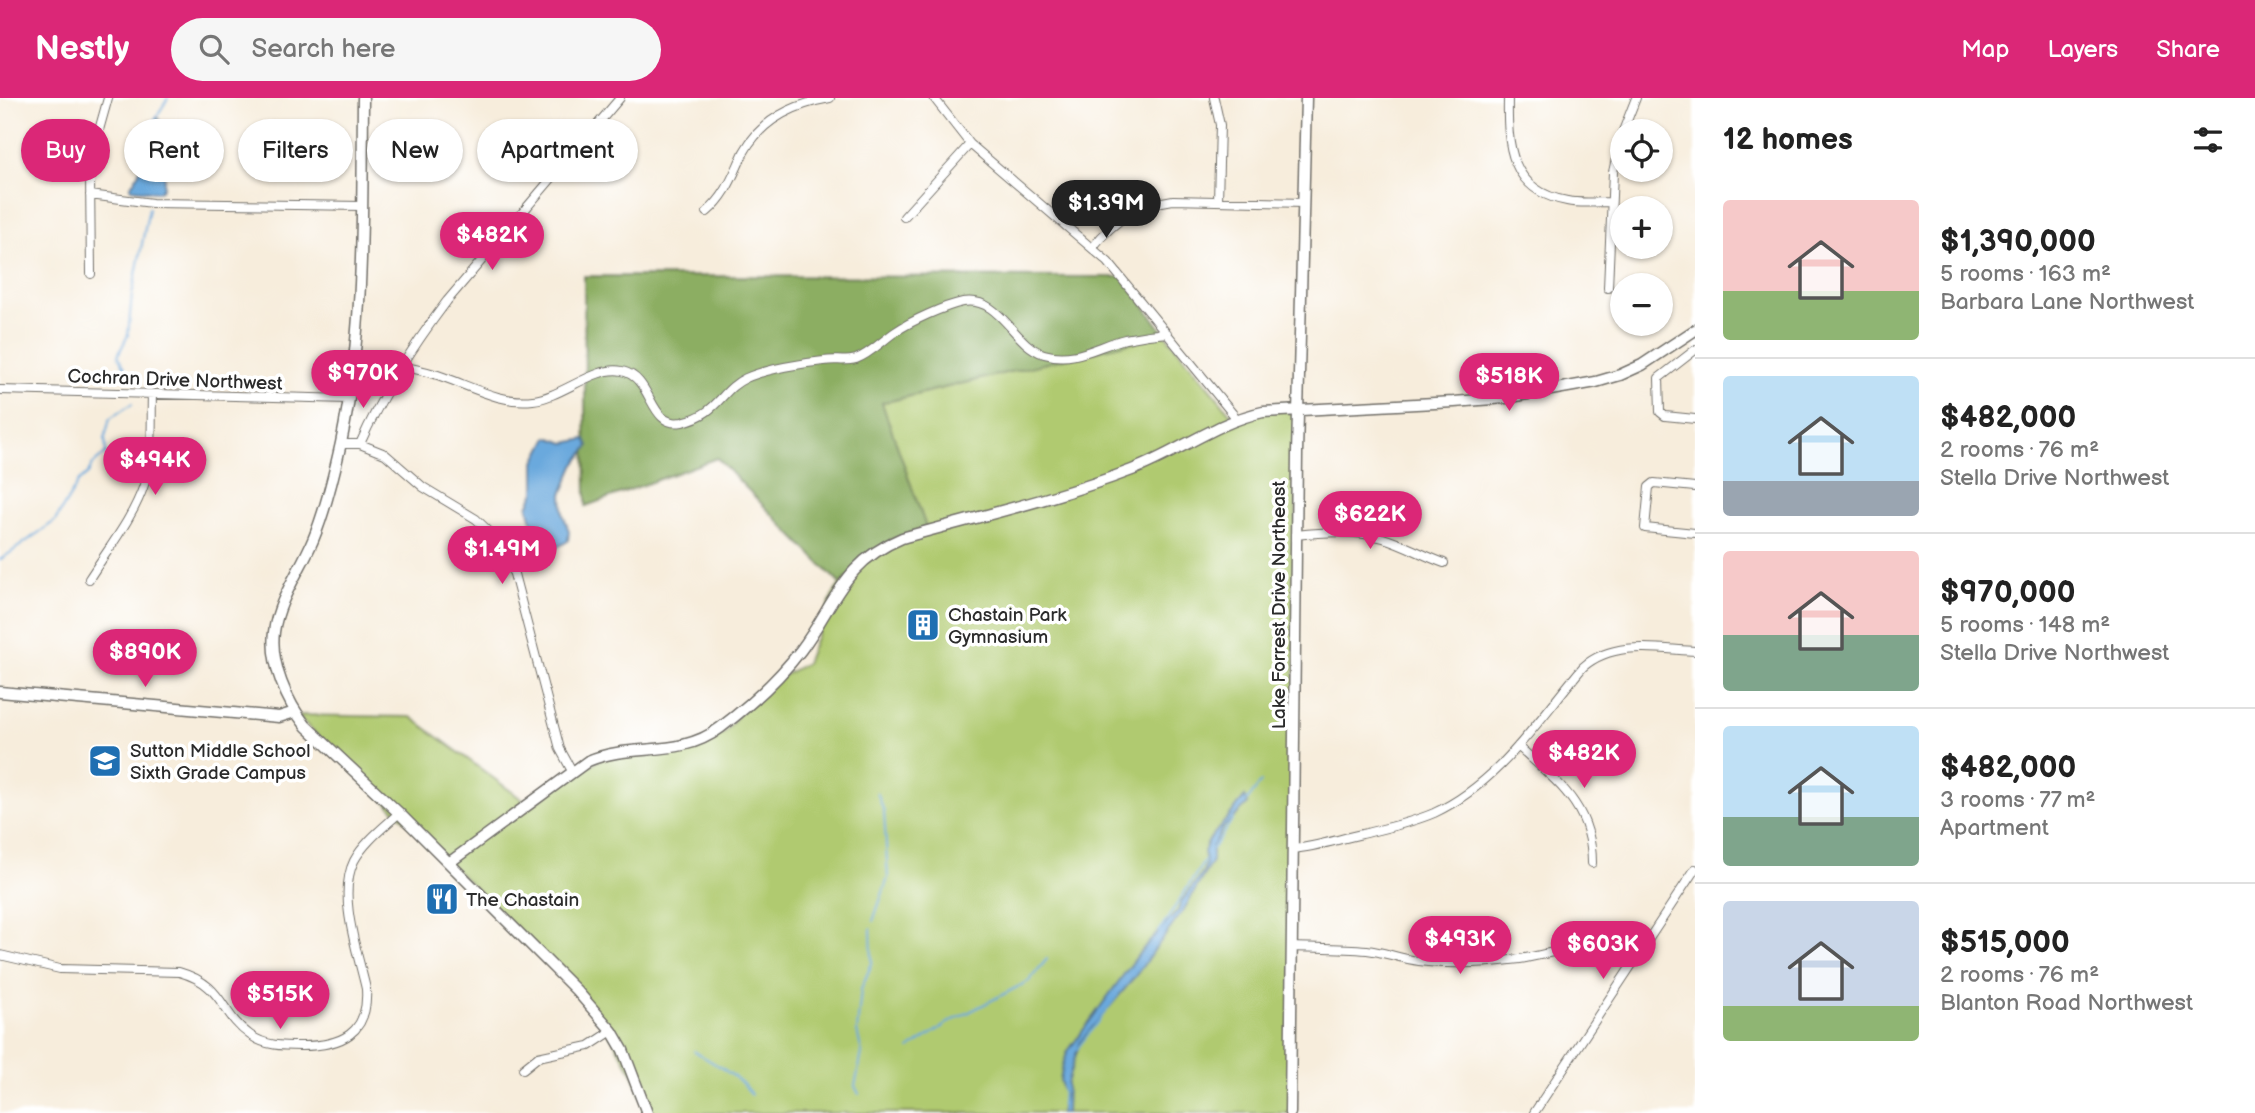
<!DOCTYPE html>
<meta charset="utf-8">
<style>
:root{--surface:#fff;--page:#f6f6f6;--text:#222;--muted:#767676;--line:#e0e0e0;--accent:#db2777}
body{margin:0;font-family:"Balsamiq Sans",sans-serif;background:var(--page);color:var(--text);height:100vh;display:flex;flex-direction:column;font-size:26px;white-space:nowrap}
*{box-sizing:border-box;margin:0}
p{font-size:23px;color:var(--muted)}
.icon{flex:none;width:38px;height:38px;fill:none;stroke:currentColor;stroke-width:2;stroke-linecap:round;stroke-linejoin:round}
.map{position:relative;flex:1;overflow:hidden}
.details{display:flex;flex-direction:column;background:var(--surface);width:560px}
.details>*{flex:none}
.banner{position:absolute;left:21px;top:21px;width:665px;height:63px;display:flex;gap:14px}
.fabs{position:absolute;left:1610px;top:21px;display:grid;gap:14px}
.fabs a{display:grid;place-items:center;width:63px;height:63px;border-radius:50%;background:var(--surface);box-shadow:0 2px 5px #0004;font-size:35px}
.price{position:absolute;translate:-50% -60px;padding:0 16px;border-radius:24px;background:var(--accent);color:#fff;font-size:23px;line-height:46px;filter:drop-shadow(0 2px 4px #0008)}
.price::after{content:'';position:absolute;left:50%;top:42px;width:21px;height:16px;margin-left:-10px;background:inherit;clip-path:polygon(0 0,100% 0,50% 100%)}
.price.on{background:#222;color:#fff}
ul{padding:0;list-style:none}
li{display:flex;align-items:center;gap:21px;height:175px;padding:0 28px}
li+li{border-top:2px solid var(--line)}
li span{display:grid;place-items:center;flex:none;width:196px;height:140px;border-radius:7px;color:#555}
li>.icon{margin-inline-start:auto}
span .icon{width:84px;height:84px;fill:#fffc;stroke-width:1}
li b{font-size:30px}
h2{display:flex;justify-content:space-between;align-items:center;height:84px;padding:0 28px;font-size:30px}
.pill{padding:0 24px;border-radius:32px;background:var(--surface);box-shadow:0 2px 5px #0004;font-size:24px;line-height:63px}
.pill.on{background:var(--accent);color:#fff}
header{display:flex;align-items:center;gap:42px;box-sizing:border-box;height:98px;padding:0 35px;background:var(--accent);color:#fff}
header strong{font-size:33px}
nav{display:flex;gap:38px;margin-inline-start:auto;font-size:24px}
.search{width:490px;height:63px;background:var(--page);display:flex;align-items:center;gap:18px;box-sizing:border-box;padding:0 24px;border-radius:38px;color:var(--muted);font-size:26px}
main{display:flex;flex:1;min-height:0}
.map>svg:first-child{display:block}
.green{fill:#b0ca70;stroke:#6e7a4e;stroke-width:2}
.forest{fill:#8cae62;stroke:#5c6c46;stroke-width:2}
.water{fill:#6ba9dd;stroke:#4b6a84;stroke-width:2}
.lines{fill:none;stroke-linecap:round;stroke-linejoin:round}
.stream{stroke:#6ba9dd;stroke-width:2}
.minor-casing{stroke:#726f69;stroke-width:10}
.tertiary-casing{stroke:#726f69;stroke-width:13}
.minor{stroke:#fff;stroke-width:8}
.tertiary{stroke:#fff;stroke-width:10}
.labels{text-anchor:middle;stroke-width:7;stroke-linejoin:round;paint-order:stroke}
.street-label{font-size:19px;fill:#2b2b2b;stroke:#fff}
.poi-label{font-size:19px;fill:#2b2b2b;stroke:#fff;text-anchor:start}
</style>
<header>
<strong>Nestly</strong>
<div class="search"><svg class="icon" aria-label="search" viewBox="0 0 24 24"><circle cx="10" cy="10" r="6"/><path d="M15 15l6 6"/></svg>Search here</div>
<nav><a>Map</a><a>Layers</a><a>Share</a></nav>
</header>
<main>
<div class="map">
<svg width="1695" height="1015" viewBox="0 0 1695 1015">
<rect width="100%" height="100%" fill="#fff"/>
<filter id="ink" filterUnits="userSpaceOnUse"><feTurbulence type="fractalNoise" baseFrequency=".0143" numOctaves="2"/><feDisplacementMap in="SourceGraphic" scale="14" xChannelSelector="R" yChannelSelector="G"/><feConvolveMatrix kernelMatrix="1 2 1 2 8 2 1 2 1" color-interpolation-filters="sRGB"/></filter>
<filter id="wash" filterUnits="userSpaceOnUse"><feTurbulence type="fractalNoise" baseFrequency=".00686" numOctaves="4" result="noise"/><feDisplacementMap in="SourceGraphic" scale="28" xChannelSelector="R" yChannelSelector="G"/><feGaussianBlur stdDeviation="1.57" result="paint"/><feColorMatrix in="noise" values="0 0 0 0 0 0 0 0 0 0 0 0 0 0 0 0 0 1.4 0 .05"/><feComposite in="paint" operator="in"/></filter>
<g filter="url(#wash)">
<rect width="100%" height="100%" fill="#f7eddc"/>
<path class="green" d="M1165,236L1235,321L1297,306L1291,1015H647L633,976L610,937L571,883L296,617L411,619L531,708L575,675L605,659H629L679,651L725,635L756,593L806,565L833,496L856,465L882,305Z"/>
<path class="forest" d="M584,178L1123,179L1165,236L882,305L926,429L890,442L840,486L717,360L586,408Z"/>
<path class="water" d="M158,20C168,40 166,69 163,90L158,94L131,91L130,89C144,70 149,46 153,24Z
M548,339L565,345L586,341L589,348L574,368L562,396L563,416L569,433L568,443L549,454C538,444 531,423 528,408L535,394V364Z
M1245,699L1248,706L1223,730L1212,749V763L1183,813L1134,880L1080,944L1067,985L1066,1015H1060L1064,997L1060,982L1063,966L1068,953L1141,853L1178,813L1181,804L1203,774L1206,764L1204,754L1208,743Z"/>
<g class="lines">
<path class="stream" d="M154,23L168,0
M126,280V272L118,257L128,237L132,197L149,110
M0,462L55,423L79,383L88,376L92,367L106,355L105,339L110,320L132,306
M1247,703L1261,684
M1212,751L1233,721
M873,823L888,780L884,714L877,694
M1159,834L1205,762
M909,951L948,925L1029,883L1047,861
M1077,951L1118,897
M694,953C709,963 746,982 751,997
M859,996L855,988L862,955L857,933L861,891L872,865L871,831
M1062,1007L1063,988"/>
</g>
</g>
<g filter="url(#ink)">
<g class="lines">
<defs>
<path id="minor" d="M934,0L970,46L1108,164L1237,321
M1214,0L1220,27L1218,103
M1508,0C1507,47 1510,93 1567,103C1581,106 1597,104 1611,104
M1623,33L1636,0
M90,97L152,105L362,108
M707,114C727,97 733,77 744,54C762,21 795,6 830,0
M904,119L970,46
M1093,149C1114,122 1138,107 1173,102L1304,105
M91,176L90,77L92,57L108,0
M1608,190L1613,74L1622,35
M1695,252L1659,280L1660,314L1665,318L1695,321
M400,268C416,271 431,274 446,280C474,290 503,306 533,302C560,300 596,267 622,273C654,280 648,330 682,324C719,316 720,292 746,280C767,271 802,265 824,263C835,261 845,264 856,261C870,256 882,243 895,234C911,223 944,208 963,204C1001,198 1012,246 1044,256C1075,265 1097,248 1125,241C1139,238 1153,236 1167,235
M0,292L349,301
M341,346H360L385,356L423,389L476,421L498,442L514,476L560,651L572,673
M360,346C383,294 413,248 447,203L620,0
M1695,389L1654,385L1649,389L1645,430L1695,435
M1296,437C1324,434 1355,432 1383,440C1404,446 1424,458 1444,465
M89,481C108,451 133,420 144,387C154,359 151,325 152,296
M1518,648C1557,684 1592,707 1592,765
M1293,751C1316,749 1339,741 1362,736C1386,730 1411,725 1434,715C1499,685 1538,622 1583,569C1614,542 1657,551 1695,553
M1292,849C1317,850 1342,850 1367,852C1385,854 1401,861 1419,863C1451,867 1488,865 1520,861C1562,855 1593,835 1633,864
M0,857L60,871L179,874C225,887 219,915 250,937C265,948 283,948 301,948C341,948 369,936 366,891C358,855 337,797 354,763C364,744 384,729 399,715
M523,971L538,959L589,948L612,933
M1534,1015L1695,771"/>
<path id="tertiary" d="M363,0C362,115 365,231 341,345C335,372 324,416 313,442C301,471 278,502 274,534C270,566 287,604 306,628L399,715L577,893L612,933L623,952L647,1015
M0,594L279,619L295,614
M450,764L588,663C633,644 679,661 720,630C749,608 779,581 801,552C836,505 842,465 902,440C977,419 1059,400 1132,372C1177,355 1216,324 1263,314L1454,304L1505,300L1596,284L1620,277L1642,267L1695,232
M1290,1015L1297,355L1306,0"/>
</defs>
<use href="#minor" class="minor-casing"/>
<use href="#tertiary" class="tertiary-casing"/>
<use href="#minor" class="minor"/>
<use href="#tertiary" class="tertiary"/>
</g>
</g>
<defs>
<symbol id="building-square" viewBox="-11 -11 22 22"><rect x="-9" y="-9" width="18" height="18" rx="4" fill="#1f6fb2" stroke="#fff"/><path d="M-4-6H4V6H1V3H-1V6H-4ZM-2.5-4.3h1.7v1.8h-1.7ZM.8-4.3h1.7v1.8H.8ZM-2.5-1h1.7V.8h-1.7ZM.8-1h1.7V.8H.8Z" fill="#fff"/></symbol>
<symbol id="school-square" viewBox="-11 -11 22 22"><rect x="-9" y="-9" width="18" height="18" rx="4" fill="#1f6fb2" stroke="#fff"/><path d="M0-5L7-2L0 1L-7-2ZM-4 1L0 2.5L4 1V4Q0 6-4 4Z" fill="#fff"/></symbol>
<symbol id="restaurant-square" viewBox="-11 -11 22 22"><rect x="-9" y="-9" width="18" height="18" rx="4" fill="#1f6fb2" stroke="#fff"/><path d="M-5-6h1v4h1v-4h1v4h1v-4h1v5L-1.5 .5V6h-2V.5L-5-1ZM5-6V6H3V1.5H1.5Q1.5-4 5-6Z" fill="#fff"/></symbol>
</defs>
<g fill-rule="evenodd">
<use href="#building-square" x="904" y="508" width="38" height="38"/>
<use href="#school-square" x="86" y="644" width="38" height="38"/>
<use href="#restaurant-square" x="423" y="782" width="38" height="38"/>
</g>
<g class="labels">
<g class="street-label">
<text transform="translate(175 281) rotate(2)" y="7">Cochran Drive Northwest</text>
<text transform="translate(1278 507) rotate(-90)" y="7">Lake Forrest Drive Northeast</text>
</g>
<g class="poi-label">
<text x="948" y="523">Chastain Park<tspan x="948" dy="22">Gymnasium</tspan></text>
<text x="130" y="659">Sutton Middle School<tspan x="130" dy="22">Sixth Grade Campus</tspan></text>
<text x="466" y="808">The Chastain</text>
</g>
</g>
</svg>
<div class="fabs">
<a><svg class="icon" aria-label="locate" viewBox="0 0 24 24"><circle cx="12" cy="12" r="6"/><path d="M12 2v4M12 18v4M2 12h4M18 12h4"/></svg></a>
<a>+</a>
<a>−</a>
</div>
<b class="price on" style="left:1106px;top:142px">$1.39M</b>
<b class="price" style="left:492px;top:174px">$482K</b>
<b class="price" style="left:363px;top:312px">$970K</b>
<b class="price" style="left:1509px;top:315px">$518K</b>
<b class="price" style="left:155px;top:399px">$494K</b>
<b class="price" style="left:1370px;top:453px">$622K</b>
<b class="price" style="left:502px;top:488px">$1.49M</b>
<b class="price" style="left:145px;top:591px">$890K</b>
<b class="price" style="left:1584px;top:692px">$482K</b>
<b class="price" style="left:1460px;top:878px">$493K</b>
<b class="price" style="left:1603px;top:883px">$603K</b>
<b class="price" style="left:280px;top:933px">$515K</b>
<div class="banner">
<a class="pill on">Buy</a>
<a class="pill">Rent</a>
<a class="pill">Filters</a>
<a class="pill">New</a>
<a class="pill">Apartment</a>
</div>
</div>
<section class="details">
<h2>12 homes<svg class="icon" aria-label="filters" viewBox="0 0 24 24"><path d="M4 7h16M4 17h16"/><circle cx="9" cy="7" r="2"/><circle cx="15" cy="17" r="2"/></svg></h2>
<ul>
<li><span style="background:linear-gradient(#f6c9c9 65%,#8fb573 0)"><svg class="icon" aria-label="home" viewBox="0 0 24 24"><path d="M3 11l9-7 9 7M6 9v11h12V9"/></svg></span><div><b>$1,390,000</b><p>5 rooms · 163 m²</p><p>Barbara Lane Northwest</p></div></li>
<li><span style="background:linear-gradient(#bfe0f5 75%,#9aa5b1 0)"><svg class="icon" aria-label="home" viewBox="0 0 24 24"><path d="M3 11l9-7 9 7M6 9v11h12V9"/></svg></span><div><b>$482,000</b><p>2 rooms · 76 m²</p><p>Stella Drive Northwest</p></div></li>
<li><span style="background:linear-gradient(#f6c9c9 60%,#7fa58c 0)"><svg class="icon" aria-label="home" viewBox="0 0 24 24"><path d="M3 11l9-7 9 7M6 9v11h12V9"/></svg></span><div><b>$970,000</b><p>5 rooms · 148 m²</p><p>Stella Drive Northwest</p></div></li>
<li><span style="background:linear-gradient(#bfe0f5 65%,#7fa58c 0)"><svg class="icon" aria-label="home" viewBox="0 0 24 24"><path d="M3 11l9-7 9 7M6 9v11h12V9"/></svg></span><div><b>$482,000</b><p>3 rooms · 77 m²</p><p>Apartment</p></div></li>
<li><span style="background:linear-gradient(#c9d6e8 75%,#8fb573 0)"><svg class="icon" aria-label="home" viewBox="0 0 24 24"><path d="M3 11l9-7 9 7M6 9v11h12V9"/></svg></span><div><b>$515,000</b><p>2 rooms · 76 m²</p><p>Blanton Road Northwest</p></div></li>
</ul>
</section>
</main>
